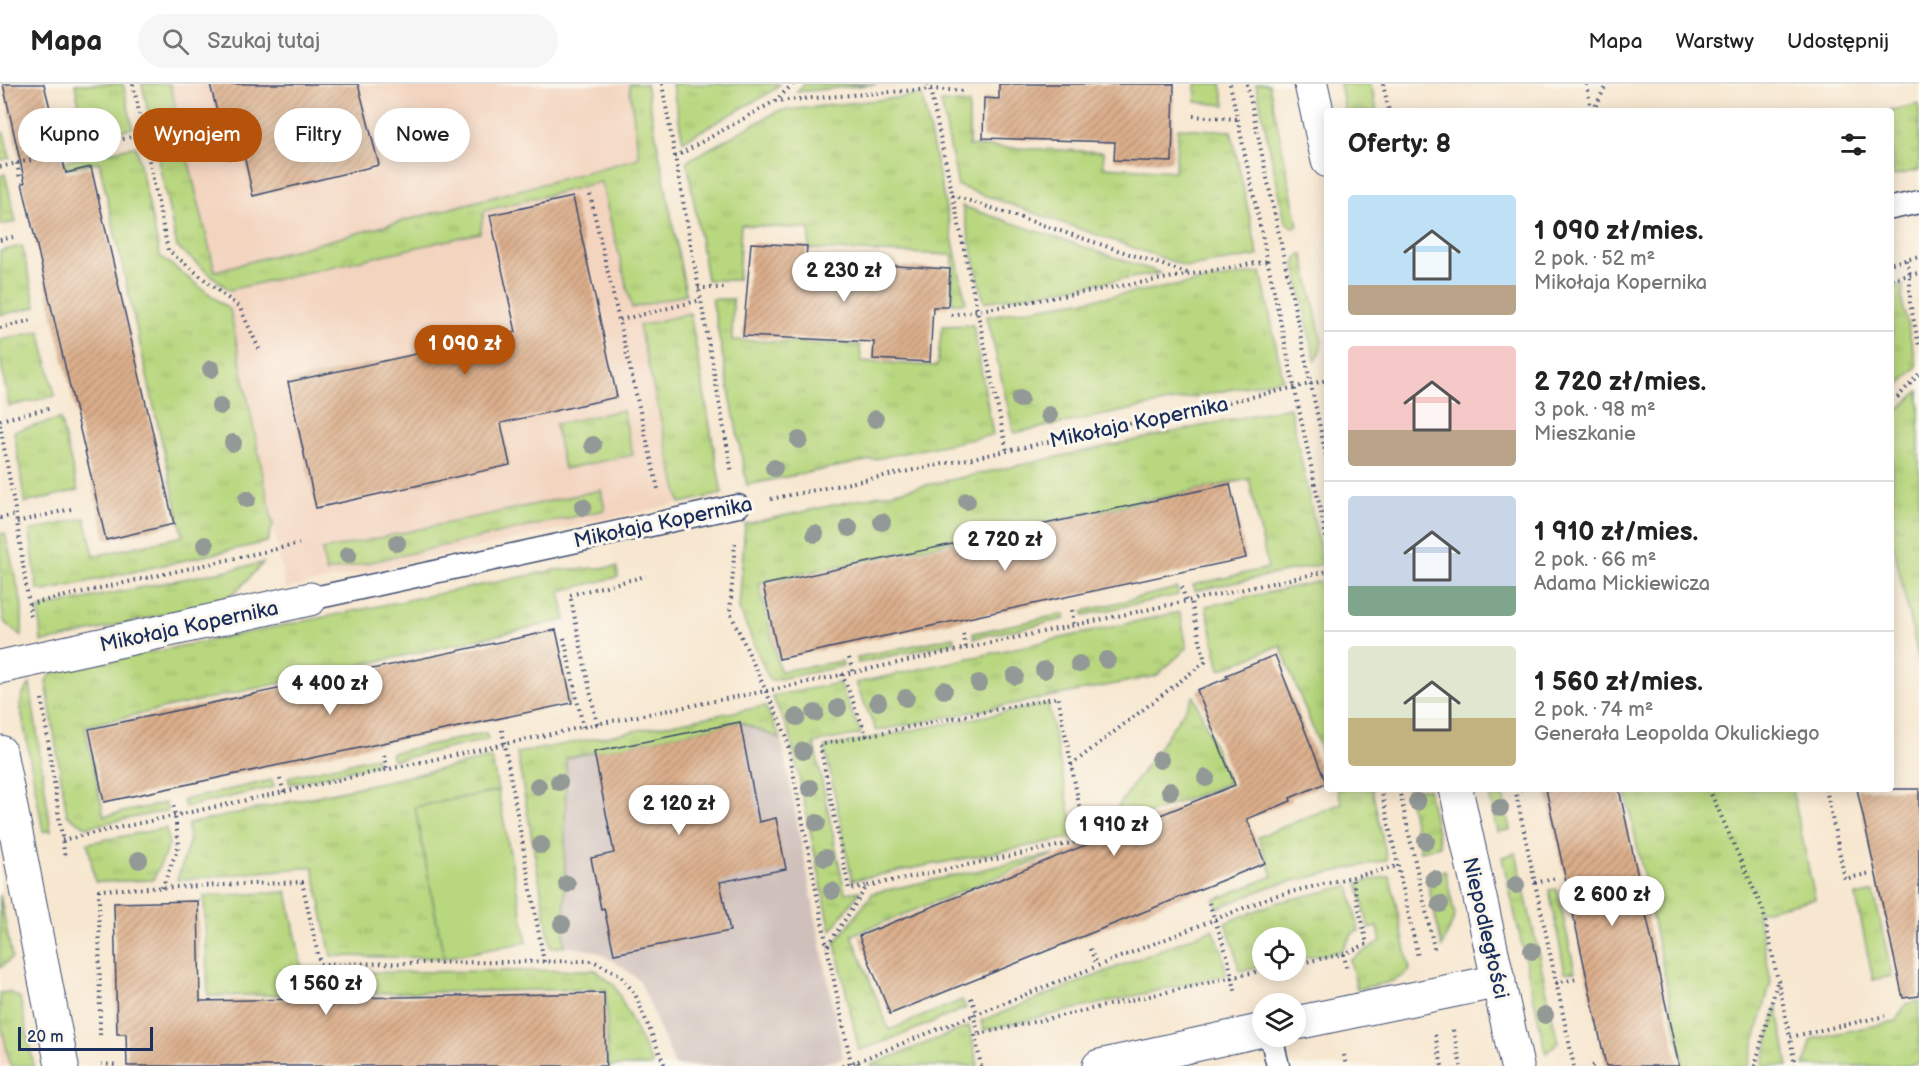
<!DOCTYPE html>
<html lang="pl">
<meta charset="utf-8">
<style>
:root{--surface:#fff;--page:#f6f6f6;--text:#222;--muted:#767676;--line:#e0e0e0;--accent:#b45309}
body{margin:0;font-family:"Balsamiq Sans",sans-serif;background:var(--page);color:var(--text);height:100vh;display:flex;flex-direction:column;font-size:22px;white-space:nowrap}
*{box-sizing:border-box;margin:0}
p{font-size:20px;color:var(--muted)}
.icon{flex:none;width:33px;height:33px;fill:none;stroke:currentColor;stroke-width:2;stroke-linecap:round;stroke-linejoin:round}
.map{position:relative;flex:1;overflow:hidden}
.drawer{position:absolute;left:1324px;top:24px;width:570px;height:684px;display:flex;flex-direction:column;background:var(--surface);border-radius:6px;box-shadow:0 3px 15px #0003}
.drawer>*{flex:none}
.hud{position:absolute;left:18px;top:24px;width:570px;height:54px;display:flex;gap:12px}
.fabs{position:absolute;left:1252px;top:843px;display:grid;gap:12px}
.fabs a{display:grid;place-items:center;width:54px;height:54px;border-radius:50%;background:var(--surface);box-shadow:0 3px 15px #0003;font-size:30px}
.scale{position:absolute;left:18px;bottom:15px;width:135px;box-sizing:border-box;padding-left:6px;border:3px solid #1b2f5e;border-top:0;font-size:16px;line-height:21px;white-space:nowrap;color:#1b2f5e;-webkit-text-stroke:4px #fbf7ec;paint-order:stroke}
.price{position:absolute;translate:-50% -51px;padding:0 14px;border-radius:21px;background:#fff;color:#222;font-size:20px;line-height:39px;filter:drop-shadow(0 2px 3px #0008)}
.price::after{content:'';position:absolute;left:50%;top:36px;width:18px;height:14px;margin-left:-9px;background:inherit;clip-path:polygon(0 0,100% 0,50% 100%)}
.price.active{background:var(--accent);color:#fff}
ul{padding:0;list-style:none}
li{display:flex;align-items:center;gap:18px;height:150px;padding:0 24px}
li+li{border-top:2px solid var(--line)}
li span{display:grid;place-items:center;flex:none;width:168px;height:120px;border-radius:6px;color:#555}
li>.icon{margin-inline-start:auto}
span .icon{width:72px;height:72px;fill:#fffc;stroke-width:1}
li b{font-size:26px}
h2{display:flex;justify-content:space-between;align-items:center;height:72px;padding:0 24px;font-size:26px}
.pill{padding:0 21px;border-radius:27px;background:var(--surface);box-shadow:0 3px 15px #0003;font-size:21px;line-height:54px}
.pill.active{background:var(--accent);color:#fff}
header{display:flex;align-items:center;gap:36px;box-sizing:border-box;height:84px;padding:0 30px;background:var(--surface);border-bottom:2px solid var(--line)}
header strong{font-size:28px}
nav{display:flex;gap:33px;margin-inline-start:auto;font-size:21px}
.search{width:420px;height:54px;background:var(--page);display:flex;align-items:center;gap:15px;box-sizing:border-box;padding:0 21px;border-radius:33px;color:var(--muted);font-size:22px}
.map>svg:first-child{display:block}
.built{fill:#f3d4bf}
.industrial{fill:#cfc0bb}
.grass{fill:url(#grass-tufts);stroke:#6a836e;stroke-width:1.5}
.green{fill:#b8d77e;stroke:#6a836e;stroke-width:1.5}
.building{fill:url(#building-hatch)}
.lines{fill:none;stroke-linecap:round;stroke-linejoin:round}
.service-casing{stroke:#3c4b6f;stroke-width:25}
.minor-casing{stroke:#3c4b6f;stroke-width:35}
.path{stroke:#3c4b6f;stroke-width:4;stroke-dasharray:1.5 4.5;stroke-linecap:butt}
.service{stroke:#fff;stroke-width:22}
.minor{stroke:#fff;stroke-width:33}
.tree{fill:#939996}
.labels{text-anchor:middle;stroke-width:6;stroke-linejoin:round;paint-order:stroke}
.street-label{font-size:21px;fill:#1b2f5e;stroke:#fbf7ec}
</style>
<header>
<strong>Mapa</strong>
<div class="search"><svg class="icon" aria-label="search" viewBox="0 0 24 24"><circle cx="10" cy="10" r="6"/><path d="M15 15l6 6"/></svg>Szukaj tutaj</div>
<nav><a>Mapa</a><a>Warstwy</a><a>Udostępnij</a></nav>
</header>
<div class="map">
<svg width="1919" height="982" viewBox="0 0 1919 982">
<defs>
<pattern id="grass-tufts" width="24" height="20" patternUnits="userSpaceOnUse" patternTransform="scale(1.5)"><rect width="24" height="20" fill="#b8d77e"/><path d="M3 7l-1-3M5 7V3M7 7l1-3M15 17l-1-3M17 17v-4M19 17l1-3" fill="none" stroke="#9eb96f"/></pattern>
<pattern id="building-hatch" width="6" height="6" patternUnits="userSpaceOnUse" patternTransform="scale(1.5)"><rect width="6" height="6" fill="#dcaf8b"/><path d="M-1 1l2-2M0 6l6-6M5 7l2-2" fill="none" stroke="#b28f75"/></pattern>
</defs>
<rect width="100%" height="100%" fill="#fbf7ec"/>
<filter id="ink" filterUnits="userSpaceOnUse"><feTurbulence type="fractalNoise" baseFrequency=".0167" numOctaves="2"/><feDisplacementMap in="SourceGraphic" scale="12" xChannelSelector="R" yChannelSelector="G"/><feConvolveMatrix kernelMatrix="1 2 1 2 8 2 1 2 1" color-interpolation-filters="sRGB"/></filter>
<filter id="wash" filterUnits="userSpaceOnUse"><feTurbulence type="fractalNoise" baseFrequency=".008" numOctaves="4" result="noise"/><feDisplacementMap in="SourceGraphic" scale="24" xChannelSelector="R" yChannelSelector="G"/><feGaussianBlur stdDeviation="1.35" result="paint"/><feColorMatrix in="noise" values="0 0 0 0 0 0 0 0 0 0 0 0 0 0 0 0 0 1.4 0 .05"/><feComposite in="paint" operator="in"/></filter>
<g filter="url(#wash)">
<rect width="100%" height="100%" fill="#f7e7d0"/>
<path class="built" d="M170,0H629L640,73L659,68L722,410L286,505L230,226L229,206L215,187Z
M0,933L10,982H0Z"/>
<path class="industrial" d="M740,638L781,655L843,974L814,982H675L640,897L621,882L596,867L564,862L566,674Z"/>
<path class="grass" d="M75,0H123L133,44L68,59L63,34L81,30Z
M142,0H170L215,187L639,74L629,0H646L686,210L632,224L601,98L484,127L480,149L229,206L177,163Z
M672,0H780L771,8L683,57Z
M804,0H877L796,8Z
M1195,0H1221L1225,21L1196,18Z
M1256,0H1269L1298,142L1293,143L1285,137Z
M1340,0H1371L1377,27H1345Z
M922,11L966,219H952L953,171L809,165L810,145L741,141L738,196H707L687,77L778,27Z
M941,18L969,20V62L1103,68L1104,83L1175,87L1178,44L1231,47L1258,172L1188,183L958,102Z
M1919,20V86L1892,92V27H1887Z
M4,49L10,74L0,76V50Z
M136,62L160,172L230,226L273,441L267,458L46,507L37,505L30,447L85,434L94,472L183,452L99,78L26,93L24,86Z
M5,90L16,138L0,141V92Z
M962,122L1161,189L984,218Z
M22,162L36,223L0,231V167Z
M1303,170L1322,258L1320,267L1315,277L1295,181L1299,171Z
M1261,188L1283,295L1014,349L987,232Z
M1903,201L1902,217L1917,282L1892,309V203Z
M712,215H733L732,256L860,261L861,277L937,282L942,242L973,241L993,351L747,401Z
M690,229L722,410L680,419L639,242Z
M40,247L55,312L9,322L0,273V256Z
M1919,307V577L1892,455V326L1900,324Z
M1290,323L1323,480L1195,507L1193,501L1268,484L1249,395L759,499L780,587L842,577L843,582L770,597L739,525L745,440Z
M623,326L633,371L564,385L555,340Z
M60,335L78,406L25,419L14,347Z
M601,406L605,426L326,488L322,466Z
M5,449L22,521V552C16,548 8,543 4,537C0,522 0,469 0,450Z
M263,479L238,506L219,517L60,555L41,558L39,524Z
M617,483L618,493L560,507L566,536L85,642L104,732L166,719L167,727L86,743L67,731L46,597L51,590L59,587L555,486Z
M1326,496L1328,501L1327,681L1280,561L1220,586L1206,522Z
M1177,504L1178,511L1084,531L1083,527Z
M1180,528L1187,564L1156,592L876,647L856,599Z
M1064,530L1065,535L974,554L973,549Z
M954,553L955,558L858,579L857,573Z
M839,599L861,650L814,659L845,809L860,807L831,847L790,650L772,612Z
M30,600L51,747H43L20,620L23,610Z
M1194,612L1229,699L1100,749Z
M765,622L781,655L740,638L566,674L564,862L551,864L517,669Z
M486,649L488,656L393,676L391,669Z
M376,673L377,680L290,700L288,693Z
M492,674L498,707L415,723L444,874L331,872L313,783L177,796L189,759L188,740Z
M272,696L274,703L185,723L183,716Z
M1337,705H1372L1387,776L1271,802L1218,824L1214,816L1273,792L1258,753L1342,719Z
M1407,705H1428L1440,762L1420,767Z
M1488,705H1502L1510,746L1497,748Z
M1625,705H1792L1815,815L1757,828L1771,897L1748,982H1684Z
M166,744L169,761L153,796L95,798L88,759Z
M1516,769L1558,958L1546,969L1502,773Z
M1055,770L852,851L889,946L962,916L966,924L892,955L859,966L835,859L873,809Z
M1445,786L1455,832L1442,863L1426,791Z
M1390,792L1410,886C1396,900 1376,901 1357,905L1350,876L1381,857L1378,843L1369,845L1358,799Z
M1349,802L1359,847L1353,849L1341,867L1296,876V854H1263V883L1239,887L1235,866L1225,839L1275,819Z
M1557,805L1575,887L1565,888L1549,806Z
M287,808L303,889L596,886L615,902L653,982H608L606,905L208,912L204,812Z
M1874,808L1892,892L1873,896L1856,812Z
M0,811L12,874L0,884Z
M1213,845L1223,870L1226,891L984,946L981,937Z
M9,908L20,914L34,982H10L0,933V909Z
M1919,917V979L1904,982H1804L1812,955L1896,937L1906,920Z
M1777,921L1788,982H1762Z
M969,942L978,982H872L871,981Z"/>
<path class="green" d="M1048,620L1075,753L852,796L825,663Z
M498,707L527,858L444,874L415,723Z"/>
<g id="blocks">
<path class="building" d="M3,0H44L66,89L91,83L174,440L106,456L22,99H25Z
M210,0H358L379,81L253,112L244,71L229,75Z
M999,0H1174L1172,78L1114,76L1115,58L983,54L984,14L999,15Z
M573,113L617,313L501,339L510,381L316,424L288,298L516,248L490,131Z
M751,159L807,162L805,189L878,193V181L950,185L948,223H933L930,278L873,275L874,258L743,252Z
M1230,400L1246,474L779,575L763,501Z
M556,546L572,619L104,718L89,645Z
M1275,571L1326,699L1290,714L1291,717L1247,735L1265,779L890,930L859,852L1235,701L1197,606L1228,594L1226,591Z
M740,638L759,738L776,734L786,785L720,798L730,847L614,870L604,824L601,825L591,774L614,769L594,668Z
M1546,705H1619L1679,982H1606Z
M1857,705H1919V912L1903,914Z
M198,817L200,917L604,909L606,982H127L126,950H117L114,819Z"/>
</g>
</g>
<g filter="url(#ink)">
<use href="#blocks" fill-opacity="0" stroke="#3c4b6f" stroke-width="1.5"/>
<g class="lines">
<defs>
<path id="service" d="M1892,124L1919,118
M310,515L738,422
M1271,952L1278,982"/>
<path id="minor" d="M1311,0L1328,77
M0,583L310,515
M0,668L62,982
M1456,705L1517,982
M1296,939L1499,897
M1099,982L1263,946"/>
</defs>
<use href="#service" class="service-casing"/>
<use href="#minor" class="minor-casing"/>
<path class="path" d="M133,0L168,166L240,224L259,265
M662,0L732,389
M929,0L1007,367
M1230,0L1328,462
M1247,0L1328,381
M1383,0L1389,27
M1587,0L1591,27
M775,17L930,5L966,7
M1593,27L1607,0
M1193,32L1238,35
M675,73L775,17L793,0
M17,79L20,94
M0,83L145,50
M590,111L658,405
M952,111L1187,189
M0,156L13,153
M1907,176L1910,191V219L1919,261
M1892,179L1919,173
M1892,195L1919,189
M698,204H728
M951,231L1268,177
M620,236L701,216
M0,244L32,236
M1892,316L1897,314L1919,290
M0,336L52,324
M0,341L16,431L31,536
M771,415L1007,367L1328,296
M0,434L16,431
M17,438L75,424
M735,459L730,528L786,651L827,863
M1182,503L1186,518
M29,520L299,460
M1072,526L1074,542
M963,550L966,564
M564,554L583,643
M849,574L853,588
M842,590L868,655
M42,615L65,774
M597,640L570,511L646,492
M502,646L544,878
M384,671L387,686
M1071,681L1205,578L1191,517
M280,695L284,708
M1381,705L1418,873
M1399,705L1435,868
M1515,705L1574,982
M1709,705L1763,826L1790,953
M1826,705L1845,795L1871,789
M1515,706L1522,705
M62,756L597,640L766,607L1328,487
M1535,799L1556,794
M162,804L179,761L173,719
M1209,819L1227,871L1236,910
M1090,865L1097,881
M1344,870L1347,887
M1296,880L1344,870L1367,860L1352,793
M1556,899L1577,895
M971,914L977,929
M973,930L979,950
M1453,946L1461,982
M100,951L99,806L302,798L320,880L593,877L620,891L635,910L665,982
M1435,951L1442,982
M1344,971L1346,982
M858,977L1274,812L1398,782
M851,979L827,863L867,802L1086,756L1058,613L820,661L849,805L867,802
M101,980L116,981
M842,982L858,977L859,982
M981,982L975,951L1265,886
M1592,982L1596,981
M1755,982L1777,899
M1795,982L1790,953L1885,932"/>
<use href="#service" class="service"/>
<use href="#minor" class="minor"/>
</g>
<g class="tree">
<circle cx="211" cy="285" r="9"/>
<circle cx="1020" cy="315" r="9"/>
<circle cx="220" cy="322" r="9"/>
<circle cx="1049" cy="331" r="9"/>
<circle cx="875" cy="335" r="9"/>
<circle cx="799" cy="356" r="9"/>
<circle cx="233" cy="359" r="9"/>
<circle cx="593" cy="361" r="9"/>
<circle cx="774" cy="384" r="9"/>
<circle cx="247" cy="415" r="9"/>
<circle cx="967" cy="417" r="9"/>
<circle cx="583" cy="423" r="9"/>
<circle cx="882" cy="438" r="9"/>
<circle cx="849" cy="444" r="9"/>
<circle cx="815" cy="450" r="9"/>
<circle cx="397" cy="459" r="9"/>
<circle cx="205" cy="461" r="9"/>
<circle cx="348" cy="471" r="9"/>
<circle cx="1107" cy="576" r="9"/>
<circle cx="1079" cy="580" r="9"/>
<circle cx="1044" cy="586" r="9"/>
<circle cx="1015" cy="592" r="9"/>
<circle cx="979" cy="599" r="9"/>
<circle cx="944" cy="606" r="9"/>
<circle cx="906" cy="614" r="9"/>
<circle cx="878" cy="618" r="9"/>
<circle cx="838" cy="624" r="9"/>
<circle cx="815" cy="629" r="9"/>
<circle cx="797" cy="633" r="9"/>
<circle cx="803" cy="667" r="9"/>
<circle cx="1160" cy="676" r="9"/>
<circle cx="1206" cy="694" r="9"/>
<circle cx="559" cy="698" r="9"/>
<circle cx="538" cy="702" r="9"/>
<circle cx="810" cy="704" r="9"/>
<circle cx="1170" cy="707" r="9"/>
<circle cx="1417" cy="718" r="9"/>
<circle cx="1500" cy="724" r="9"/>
<circle cx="817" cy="739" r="9"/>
<circle cx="1426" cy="757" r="9"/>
<circle cx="541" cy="761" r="9"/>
<circle cx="825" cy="774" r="9"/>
<circle cx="139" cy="776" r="9"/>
<circle cx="1434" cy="795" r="9"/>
<circle cx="567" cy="800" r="9"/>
<circle cx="1516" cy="801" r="9"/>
<circle cx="832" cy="807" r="9"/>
<circle cx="1440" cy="820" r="9"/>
<circle cx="562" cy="840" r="9"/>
<circle cx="1532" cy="867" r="9"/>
<circle cx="1545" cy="931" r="9"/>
</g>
</g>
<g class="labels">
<g class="street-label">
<text transform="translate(1139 338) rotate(-12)" y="7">Mikołaja Kopernika</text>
<text transform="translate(663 438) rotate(-12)" y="7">Mikołaja Kopernika</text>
<text transform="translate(189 542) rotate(-12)" y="7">Mikołaja Kopernika</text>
<text transform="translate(1486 844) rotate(77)" y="7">Niepodległości</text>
</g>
</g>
</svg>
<div class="fabs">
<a><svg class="icon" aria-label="locate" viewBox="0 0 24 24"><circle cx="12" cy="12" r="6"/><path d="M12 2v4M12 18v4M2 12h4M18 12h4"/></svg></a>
<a><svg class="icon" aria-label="layers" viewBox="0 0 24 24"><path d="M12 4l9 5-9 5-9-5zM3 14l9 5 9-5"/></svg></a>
</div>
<div class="scale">20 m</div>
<b class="price" style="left:844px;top:219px">2 230 zł</b>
<b class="price active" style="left:465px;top:292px">1 090 zł</b>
<b class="price" style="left:1005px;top:488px">2 720 zł</b>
<b class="price" style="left:330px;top:632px">4 400 zł</b>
<b class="price" style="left:679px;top:752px">2 120 zł</b>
<b class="price" style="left:1114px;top:773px">1 910 zł</b>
<b class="price" style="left:1612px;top:843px">2 600 zł</b>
<b class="price" style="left:326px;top:932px">1 560 zł</b>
<div class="hud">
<a class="pill">Kupno</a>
<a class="pill active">Wynajem</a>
<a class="pill">Filtry</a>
<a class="pill">Nowe</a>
</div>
<section class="drawer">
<h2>Oferty: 8<svg class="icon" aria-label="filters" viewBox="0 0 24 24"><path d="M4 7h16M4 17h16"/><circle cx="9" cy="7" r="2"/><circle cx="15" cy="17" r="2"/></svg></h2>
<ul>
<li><span style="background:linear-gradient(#bfe0f5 75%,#b9a48a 0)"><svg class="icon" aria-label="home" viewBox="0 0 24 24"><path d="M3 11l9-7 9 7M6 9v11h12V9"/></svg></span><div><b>1 090 zł/mies.</b><p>2 pok. · 52 m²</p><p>Mikołaja Kopernika</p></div></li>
<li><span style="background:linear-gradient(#f6c9c9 70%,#b9a48a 0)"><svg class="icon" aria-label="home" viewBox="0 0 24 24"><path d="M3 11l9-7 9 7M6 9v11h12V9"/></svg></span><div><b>2 720 zł/mies.</b><p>3 pok. · 98 m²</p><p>Mieszkanie</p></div></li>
<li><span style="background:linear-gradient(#c9d6e8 75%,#7fa58c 0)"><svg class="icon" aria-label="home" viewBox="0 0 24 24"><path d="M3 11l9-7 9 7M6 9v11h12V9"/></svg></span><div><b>1 910 zł/mies.</b><p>2 pok. · 66 m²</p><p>Adama Mickiewicza</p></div></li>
<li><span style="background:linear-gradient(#dfe7d0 60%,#c2b280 0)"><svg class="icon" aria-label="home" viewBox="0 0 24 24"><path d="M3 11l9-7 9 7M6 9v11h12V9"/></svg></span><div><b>1 560 zł/mies.</b><p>2 pok. · 74 m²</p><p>Generała Leopolda Okulickiego</p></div></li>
</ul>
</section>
</div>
